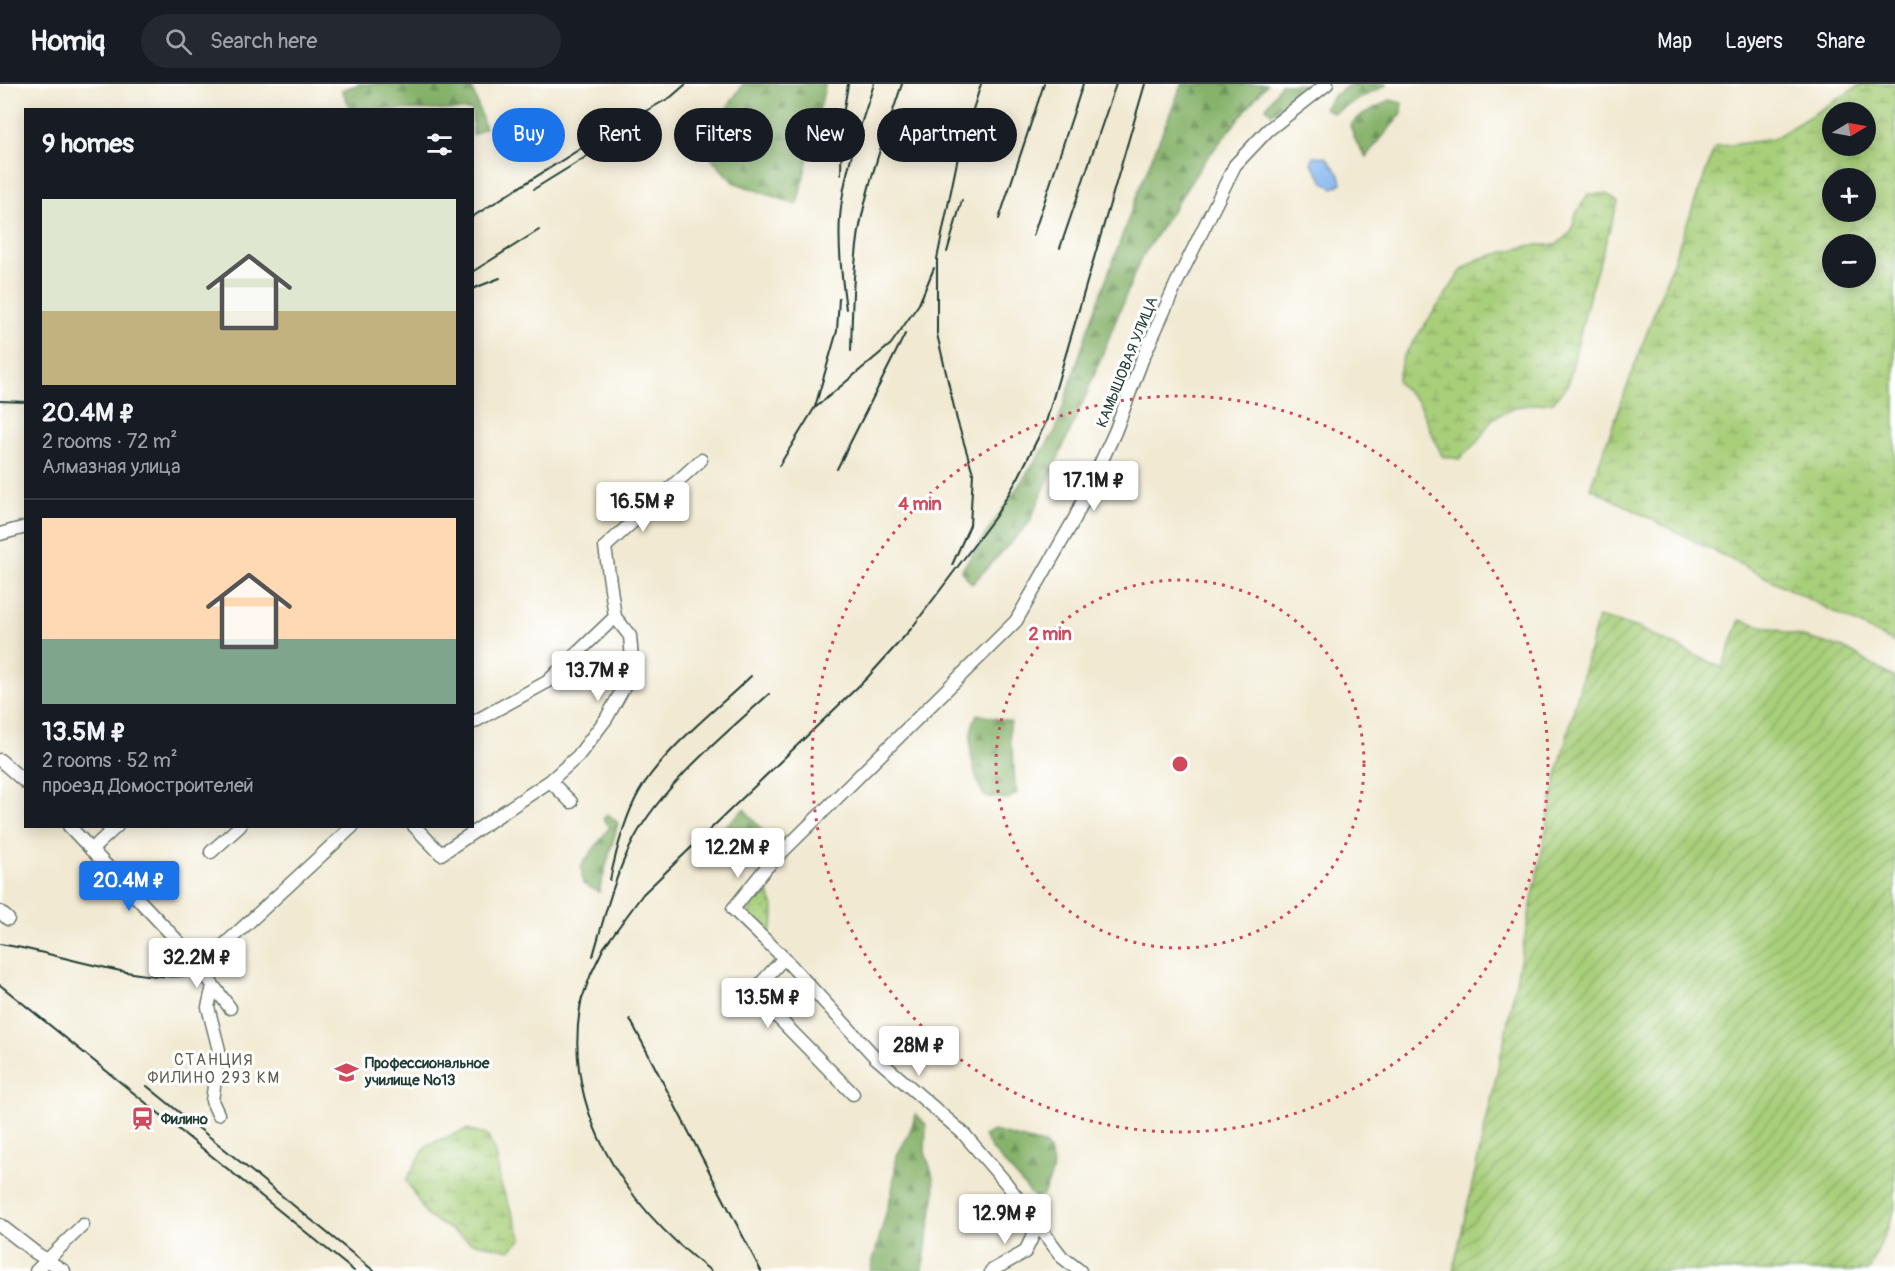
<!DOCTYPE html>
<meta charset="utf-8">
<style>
:root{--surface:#171b24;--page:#242831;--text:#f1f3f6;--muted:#9ea1a6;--line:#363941;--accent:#1a73e8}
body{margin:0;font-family:Pangolin,sans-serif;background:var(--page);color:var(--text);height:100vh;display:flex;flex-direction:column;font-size:22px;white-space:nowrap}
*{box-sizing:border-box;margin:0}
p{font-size:20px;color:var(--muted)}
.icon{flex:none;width:33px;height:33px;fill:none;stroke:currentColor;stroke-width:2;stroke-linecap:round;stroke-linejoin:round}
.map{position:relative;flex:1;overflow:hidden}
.side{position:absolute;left:24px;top:24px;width:450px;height:720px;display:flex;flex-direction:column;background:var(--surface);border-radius:0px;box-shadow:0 3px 15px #0003}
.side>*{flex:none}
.hud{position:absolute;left:492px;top:24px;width:570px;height:54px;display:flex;gap:12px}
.needle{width:39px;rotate:80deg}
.controls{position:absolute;left:1822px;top:18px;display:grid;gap:12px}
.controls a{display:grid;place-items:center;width:54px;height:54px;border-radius:50%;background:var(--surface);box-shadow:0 3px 15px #0003;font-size:30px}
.price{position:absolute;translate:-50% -51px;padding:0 14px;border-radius:6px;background:#fff;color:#222;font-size:20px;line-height:39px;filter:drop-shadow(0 2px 3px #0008)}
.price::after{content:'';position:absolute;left:50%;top:36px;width:18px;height:14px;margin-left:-9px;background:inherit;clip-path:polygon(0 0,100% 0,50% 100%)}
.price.active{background:var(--accent);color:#fff}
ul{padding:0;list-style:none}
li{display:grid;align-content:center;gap:12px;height:318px;padding:0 18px}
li+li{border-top:2px solid var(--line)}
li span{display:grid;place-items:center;height:186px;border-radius:0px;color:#555}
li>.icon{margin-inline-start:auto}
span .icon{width:108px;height:108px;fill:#fffc;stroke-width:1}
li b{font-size:26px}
h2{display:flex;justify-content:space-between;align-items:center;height:72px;padding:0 18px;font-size:26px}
.chip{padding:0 21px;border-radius:27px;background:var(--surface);box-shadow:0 3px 15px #0003;font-size:21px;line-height:54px}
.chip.active{background:var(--accent);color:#fff}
header{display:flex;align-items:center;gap:36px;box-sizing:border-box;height:84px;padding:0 30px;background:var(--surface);border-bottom:2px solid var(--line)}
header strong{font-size:28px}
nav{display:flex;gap:33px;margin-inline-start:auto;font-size:21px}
.search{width:420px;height:54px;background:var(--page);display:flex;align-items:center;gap:15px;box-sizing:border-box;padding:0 21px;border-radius:33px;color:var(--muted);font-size:22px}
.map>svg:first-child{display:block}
.grass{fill:url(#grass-dots);stroke:#648657;stroke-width:1.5}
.forest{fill:url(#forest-firs);stroke:#52784f;stroke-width:1.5}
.wetland{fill:url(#wetland-marsh);stroke:#648657;stroke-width:1.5;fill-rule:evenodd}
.garden{fill:url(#garden-furrows);stroke:#648657;stroke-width:1.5}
.water{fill:#85b7f1;stroke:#527a92;stroke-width:1.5}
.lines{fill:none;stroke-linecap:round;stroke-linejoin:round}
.minor-casing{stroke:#68796b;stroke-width:15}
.minor{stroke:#fff;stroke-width:12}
.rail{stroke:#1f3d34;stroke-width:2}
.ring{fill:none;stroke:#d1495b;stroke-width:3;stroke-dasharray:3 6}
.labels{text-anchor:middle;stroke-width:6;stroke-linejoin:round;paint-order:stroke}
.street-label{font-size:15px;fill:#1f3d34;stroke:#fff}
.poi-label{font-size:15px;font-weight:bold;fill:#1f3d34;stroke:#fff;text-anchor:start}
.neighbourhood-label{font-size:16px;letter-spacing:1.5px;fill:#606052;stroke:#fff}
.centre{fill:#d1495b;stroke:#fff;stroke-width:3}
.ring-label{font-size:18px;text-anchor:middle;font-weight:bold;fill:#d1495b;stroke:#fff;stroke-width:6;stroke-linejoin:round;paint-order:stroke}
</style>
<header>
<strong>Homiq</strong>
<div class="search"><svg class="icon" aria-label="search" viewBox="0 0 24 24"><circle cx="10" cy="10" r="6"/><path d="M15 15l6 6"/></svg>Search here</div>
<nav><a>Map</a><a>Layers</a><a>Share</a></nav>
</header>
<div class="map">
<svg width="1895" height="1187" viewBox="0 0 1895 1187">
<defs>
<pattern id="grass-dots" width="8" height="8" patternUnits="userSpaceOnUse" patternTransform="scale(1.5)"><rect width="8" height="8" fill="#a8cf7a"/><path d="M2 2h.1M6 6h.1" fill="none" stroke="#88a965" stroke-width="1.8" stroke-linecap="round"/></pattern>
<pattern id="forest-firs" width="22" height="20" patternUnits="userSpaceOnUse" patternTransform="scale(1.5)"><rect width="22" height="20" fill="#86b26a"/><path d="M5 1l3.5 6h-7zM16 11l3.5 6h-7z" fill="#6d9258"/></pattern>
<pattern id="wetland-marsh" width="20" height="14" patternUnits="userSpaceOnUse" patternTransform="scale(1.5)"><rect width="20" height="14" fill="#a8cf7a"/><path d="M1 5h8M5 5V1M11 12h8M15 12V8" fill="none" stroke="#88a965"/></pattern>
<pattern id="garden-furrows" width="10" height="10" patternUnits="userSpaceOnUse" patternTransform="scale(1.5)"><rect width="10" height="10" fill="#a8cf7a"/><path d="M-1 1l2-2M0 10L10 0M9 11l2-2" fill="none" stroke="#88a965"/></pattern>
</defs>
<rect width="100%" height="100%" fill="#fff"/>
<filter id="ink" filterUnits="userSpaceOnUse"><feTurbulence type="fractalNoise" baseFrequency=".0167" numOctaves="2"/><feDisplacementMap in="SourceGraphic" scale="12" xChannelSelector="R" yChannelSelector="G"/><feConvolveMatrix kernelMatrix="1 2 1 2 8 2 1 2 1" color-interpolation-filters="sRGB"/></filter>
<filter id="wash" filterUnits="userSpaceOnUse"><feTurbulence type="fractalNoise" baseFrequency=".008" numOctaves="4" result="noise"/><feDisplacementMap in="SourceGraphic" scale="24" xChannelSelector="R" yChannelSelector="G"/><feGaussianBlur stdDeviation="1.35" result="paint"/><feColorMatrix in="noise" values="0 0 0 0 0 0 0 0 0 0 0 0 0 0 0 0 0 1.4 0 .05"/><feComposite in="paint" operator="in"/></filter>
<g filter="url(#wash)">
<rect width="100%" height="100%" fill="#f1e9d1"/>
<path class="grass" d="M760,807L767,808C776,820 776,837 769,850L762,848L749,828L753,814Z"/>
<path class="forest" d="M359,0H471L485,44L473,51L472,26L351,25L342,6Z
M743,0H824L825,2L797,121L733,98L701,63Z
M1182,0H1267L1203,79L1140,176L1086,311L1029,439L972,500L961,487L1055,348L1088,245L1140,103Z
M1281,0H1306L1272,30L1266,24Z
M1351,0H1388L1333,29L1324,24L1334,11Z
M1390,16L1402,19V29L1366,73L1356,58L1350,41L1363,30Z
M977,630L1011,638C1008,650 1010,655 1012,666C1016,680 1012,694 1017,709L1008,715L984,712C972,687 964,654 977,630Z
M744,725L769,754L762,768L749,772L717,756L715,751Z
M608,730L618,739L599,808L583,800L581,782L610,743L603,735Z
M916,1030L926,1041L925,1068L932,1089L935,1108L922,1187H870L892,1108L897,1071L909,1050Z
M993,1047L1046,1061C1058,1083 1052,1090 1043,1111L1035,1114L991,1064L984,1052Z"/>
<path class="wetland" d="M1862,0H1895V559L1590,404L1715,63L1773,55ZM1866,28V62H1833V28ZM1866,94V128H1833V94ZM1833,160H1866V194H1833Z
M1588,110H1606L1618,118L1591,205L1568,300L1553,318L1515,323L1492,335L1478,357L1459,375L1442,372L1418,318L1397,298L1403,273L1462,186L1479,175L1531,161H1556L1571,148L1576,130Z
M467,1045L487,1051L496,1071L501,1101L522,1155L510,1166L471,1158L427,1132L406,1096L427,1061Z"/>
<path class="garden" d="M1598,533L1636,543L1722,584L1740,536L1844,564L1895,594V1125L1869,1187H1453L1503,962L1557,691Z"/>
<path class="water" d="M1314,72L1326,73L1340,91L1342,99L1333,104L1324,98L1311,79Z"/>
</g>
<g filter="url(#ink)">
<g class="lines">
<defs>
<path id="minor" d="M0,450L26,443
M615,533L605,463L701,376
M0,676L26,699
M550,697L571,718
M69,742L189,869L230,924
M414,742L441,770L550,697L578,672L606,635L633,587L630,552L615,533L547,598L472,639
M91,766L117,742
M211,768L240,742
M0,828L8,835
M189,869L223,862L353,742
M784,874L753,908L853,1010
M213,902L208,923L219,966L212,1017L218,1030
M0,1141L36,1169L64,1187
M36,1187L83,1141
M991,1187L1025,1168L1038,1141
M1080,1187L1062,1173L1006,1099L963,1049L875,973L784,874L733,825L766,784L1016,537L1075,434L1115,348L1142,276L1177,198L1235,81L1268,46L1327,0"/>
</defs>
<use href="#minor" class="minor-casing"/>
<use href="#minor" class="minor"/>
<path class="rail" d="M841,90L842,37L848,0
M534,105L631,45
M472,133L599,53L671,13L686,0
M999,135L1044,0
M1033,152L1083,0
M1060,164L1116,0
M947,168L962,116
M472,188L539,146
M472,205L500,194
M846,225C842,195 838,164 840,133C844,87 860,44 874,0
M851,267C852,227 853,187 859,147C868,97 886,48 902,0
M0,317L26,318
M816,323L891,260L919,220L934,184
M779,382L815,323L837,247L839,214
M837,385L905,250
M952,481L970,441L973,389L957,336L937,250V175L958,73L981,0
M610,796C616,767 624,735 639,708C663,666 716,626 751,592
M0,860C73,871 147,907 222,886
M593,872C604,834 615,790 634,755C662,702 725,650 769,610
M0,901L354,1187
M582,913C559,1025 625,1122 711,1187
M580,920L591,890L604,863L643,810L867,594L911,545L995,433L1018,394L1046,338L1145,0
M630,935L761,1187
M147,1002L374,1187"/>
</g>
</g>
<g class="ring">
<circle cx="1180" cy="680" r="184"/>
<circle cx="1180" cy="680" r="368"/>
</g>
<defs>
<symbol id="university-bare" viewBox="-9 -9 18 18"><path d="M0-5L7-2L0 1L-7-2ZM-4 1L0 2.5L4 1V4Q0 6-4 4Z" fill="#d1495b" stroke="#fff" stroke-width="2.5" paint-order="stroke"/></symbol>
<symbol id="station-bare" viewBox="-9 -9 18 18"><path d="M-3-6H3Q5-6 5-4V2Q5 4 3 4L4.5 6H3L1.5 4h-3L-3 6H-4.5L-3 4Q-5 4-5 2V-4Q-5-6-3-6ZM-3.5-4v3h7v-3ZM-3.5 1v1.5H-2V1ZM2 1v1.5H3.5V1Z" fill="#d1495b" stroke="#fff" stroke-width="2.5" paint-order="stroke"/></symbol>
</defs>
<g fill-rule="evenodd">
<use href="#university-bare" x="330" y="972" width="33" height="33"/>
<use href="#station-bare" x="126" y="1018" width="33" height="33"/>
</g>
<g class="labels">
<g class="street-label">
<text transform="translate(1127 278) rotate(-68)" y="5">КАМЫШОВАЯ УЛИЦА</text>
</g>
<g class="poi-label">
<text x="365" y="984">Профессиональное<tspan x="365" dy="17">училище №13</tspan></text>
<text x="161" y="1040">Филино</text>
</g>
<g class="neighbourhood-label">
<text x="214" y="981">СТАНЦИЯ<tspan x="214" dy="18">ФИЛИНО 293 КМ</tspan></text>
</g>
</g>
<circle cx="1180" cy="680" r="9" class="centre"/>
<g class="ring-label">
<text x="920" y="426">4 min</text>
<text x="1050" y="556">2 min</text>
</g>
</svg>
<div class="controls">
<a><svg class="needle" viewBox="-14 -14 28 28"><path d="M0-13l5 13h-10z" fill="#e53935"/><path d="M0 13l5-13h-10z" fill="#9ea1a6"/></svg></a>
<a>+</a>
<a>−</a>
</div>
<b class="price" style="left:1094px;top:428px">17.1M ₽</b>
<b class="price" style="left:643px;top:449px">16.5M ₽</b>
<b class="price" style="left:598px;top:618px">13.7M ₽</b>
<b class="price" style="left:738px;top:795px">12.2M ₽</b>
<b class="price active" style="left:129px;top:828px">20.4M ₽</b>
<b class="price" style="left:197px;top:905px">32.2M ₽</b>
<b class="price" style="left:768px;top:945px">13.5M ₽</b>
<b class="price" style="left:919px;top:993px">28M ₽</b>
<b class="price" style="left:1005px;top:1161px">12.9M ₽</b>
<div class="hud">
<a class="chip active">Buy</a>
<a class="chip">Rent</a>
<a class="chip">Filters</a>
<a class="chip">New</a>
<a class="chip">Apartment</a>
</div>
<section class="side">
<h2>9 homes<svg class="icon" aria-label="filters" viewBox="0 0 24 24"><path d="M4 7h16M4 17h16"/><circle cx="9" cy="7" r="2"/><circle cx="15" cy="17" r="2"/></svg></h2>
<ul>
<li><span style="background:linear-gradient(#dfe7d0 60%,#c2b280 0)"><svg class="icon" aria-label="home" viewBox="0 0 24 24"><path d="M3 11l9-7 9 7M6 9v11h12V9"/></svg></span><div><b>20.4M ₽</b><p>2 rooms · 72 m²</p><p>Алмазная улица</p></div></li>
<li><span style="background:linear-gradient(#ffd9b3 65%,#7fa58c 0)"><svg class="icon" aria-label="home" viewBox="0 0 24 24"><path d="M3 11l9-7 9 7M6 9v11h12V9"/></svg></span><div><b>13.5M ₽</b><p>2 rooms · 52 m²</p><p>проезд Домостроителей</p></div></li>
</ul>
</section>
</div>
